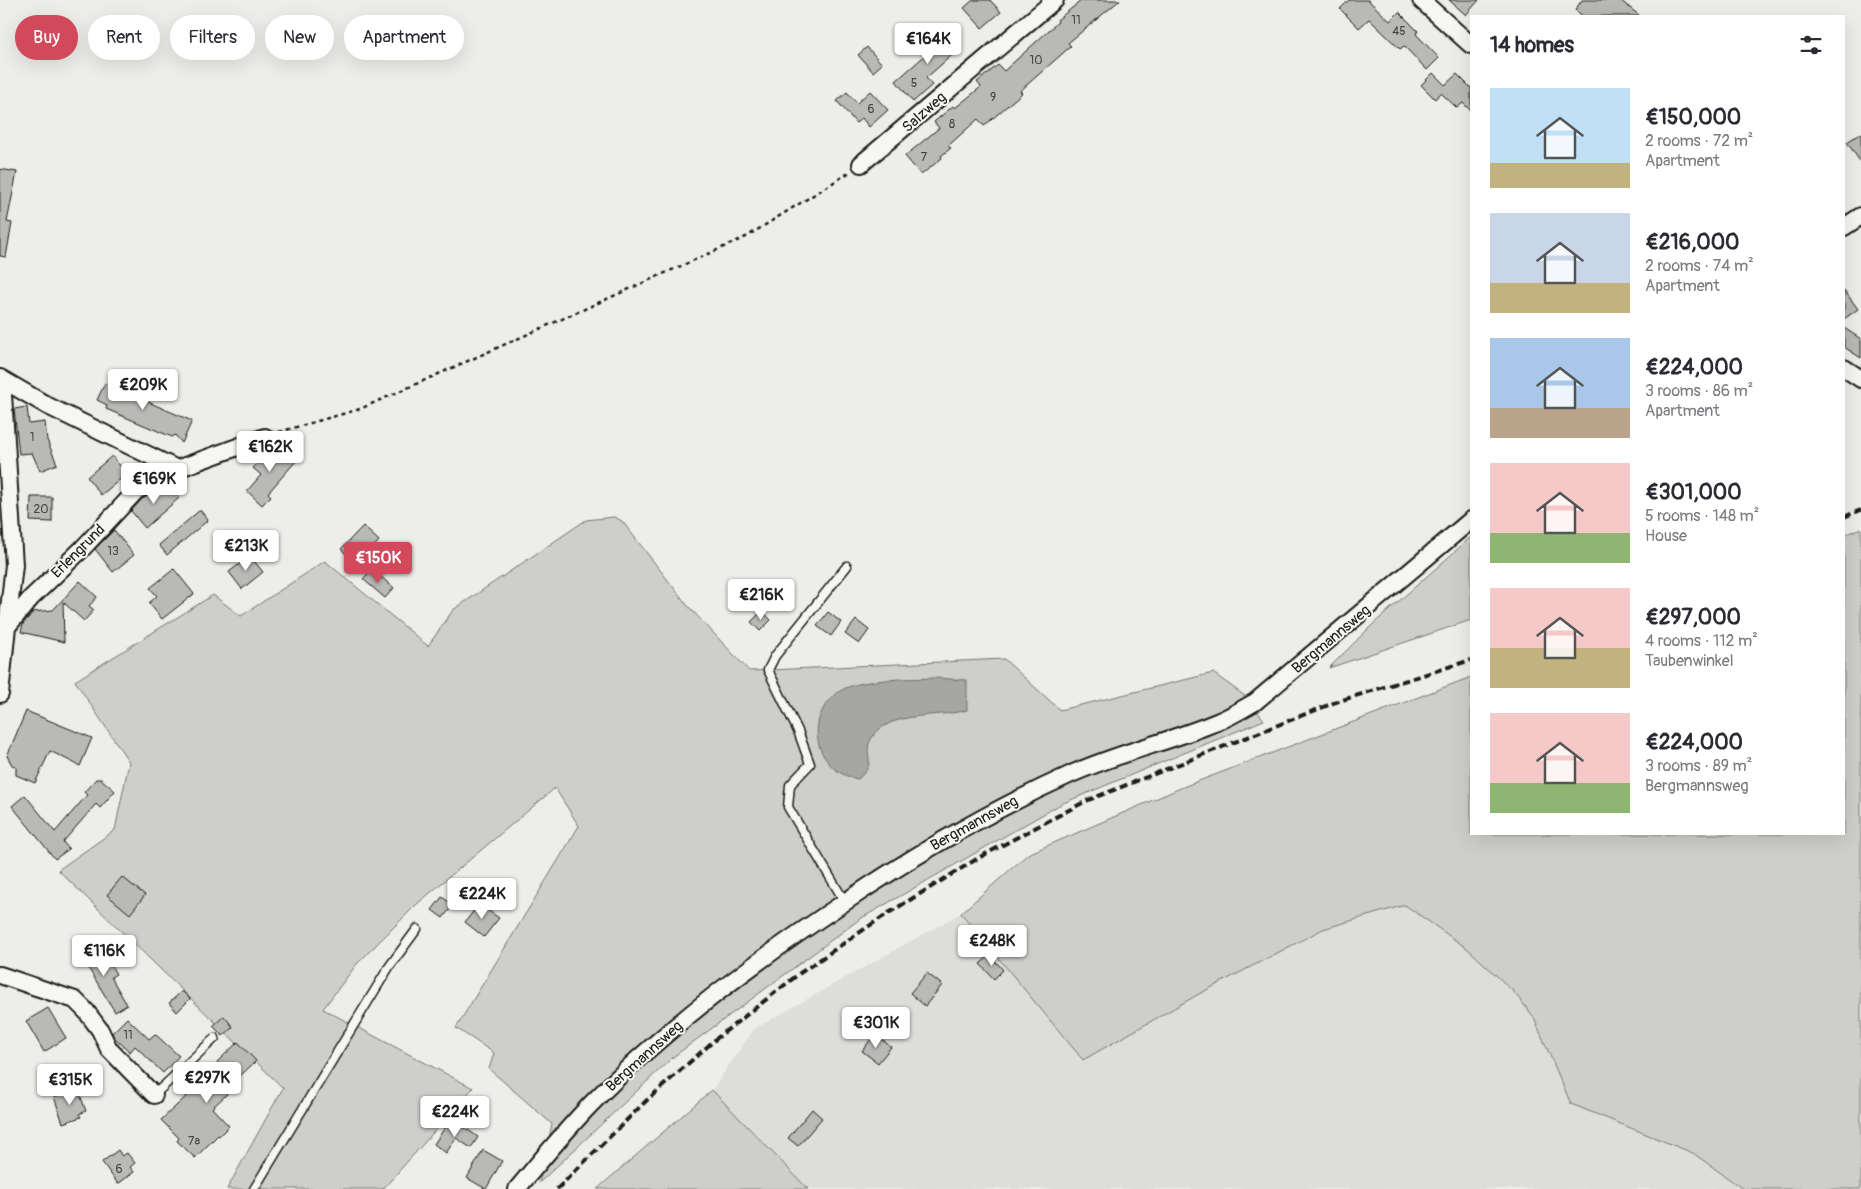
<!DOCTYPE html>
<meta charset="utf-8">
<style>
:root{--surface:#fff;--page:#f7f7f7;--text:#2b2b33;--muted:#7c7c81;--accent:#d1495b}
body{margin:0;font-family:Pangolin,sans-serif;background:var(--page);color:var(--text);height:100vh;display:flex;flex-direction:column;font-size:19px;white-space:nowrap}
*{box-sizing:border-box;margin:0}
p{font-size:16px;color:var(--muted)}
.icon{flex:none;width:28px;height:28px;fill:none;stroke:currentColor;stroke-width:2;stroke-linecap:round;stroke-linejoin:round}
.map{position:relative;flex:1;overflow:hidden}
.details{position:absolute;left:1470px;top:15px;width:375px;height:820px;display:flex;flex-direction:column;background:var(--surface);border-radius:0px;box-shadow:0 5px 20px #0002}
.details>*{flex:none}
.guide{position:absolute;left:15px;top:15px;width:475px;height:45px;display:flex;gap:10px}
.price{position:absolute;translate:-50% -42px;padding:0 11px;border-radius:5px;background:#fff;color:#222;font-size:16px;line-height:32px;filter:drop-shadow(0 1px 2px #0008)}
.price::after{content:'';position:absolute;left:50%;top:30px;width:15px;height:11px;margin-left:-8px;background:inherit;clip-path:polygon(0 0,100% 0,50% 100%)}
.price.selected{background:var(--accent);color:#fff}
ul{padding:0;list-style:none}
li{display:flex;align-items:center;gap:15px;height:125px;padding:0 20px}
li span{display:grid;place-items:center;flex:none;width:140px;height:100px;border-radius:0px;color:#555}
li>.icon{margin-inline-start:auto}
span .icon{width:60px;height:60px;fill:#fffc;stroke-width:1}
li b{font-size:21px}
h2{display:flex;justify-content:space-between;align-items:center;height:60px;padding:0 20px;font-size:21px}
.chip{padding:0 18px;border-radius:22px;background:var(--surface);box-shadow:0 5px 20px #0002;font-size:18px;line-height:45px}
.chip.selected{background:var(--accent);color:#fff}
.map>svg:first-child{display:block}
.built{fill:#ddddda}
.green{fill:#cececb;stroke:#757574}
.water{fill:#a6a6a3;stroke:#6f6f6d}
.building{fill:#b9b9b6;stroke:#1c1c1c}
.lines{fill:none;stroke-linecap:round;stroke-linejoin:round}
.lane-casing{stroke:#1c1c1c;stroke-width:11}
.street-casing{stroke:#1c1c1c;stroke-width:20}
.path{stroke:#1c1c1c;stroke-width:2.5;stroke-dasharray:4 4;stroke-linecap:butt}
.lane{stroke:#f6f6f2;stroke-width:8}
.street{stroke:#f6f6f2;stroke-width:16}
.rail{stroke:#1c1c1c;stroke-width:4;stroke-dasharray:8 4;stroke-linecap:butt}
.labels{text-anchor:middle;stroke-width:4;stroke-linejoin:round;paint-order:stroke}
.number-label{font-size:12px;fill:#434342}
.street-label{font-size:15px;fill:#1c1c1c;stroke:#f6f6f2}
</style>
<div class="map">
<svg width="1861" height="1189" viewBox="0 0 1861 1189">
<rect width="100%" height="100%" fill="#edede9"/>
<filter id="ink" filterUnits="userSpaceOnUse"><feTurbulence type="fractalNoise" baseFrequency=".02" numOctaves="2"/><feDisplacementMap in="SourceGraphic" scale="10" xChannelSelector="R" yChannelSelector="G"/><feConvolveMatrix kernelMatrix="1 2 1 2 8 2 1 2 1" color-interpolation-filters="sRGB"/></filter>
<g filter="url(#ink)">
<path class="built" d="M1405,905L1468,949L1513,991L1533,1016L1571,1104L1693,1153L1743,1189H808L712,1090L754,1029L961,913L1083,1060L1199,994L1323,929Z"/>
<path class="green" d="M614,517L622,521L688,606L749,671L1004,659L1060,710L1213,673L1245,696L1264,720L1061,804L860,919L673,1057L539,1183L552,1124L489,1069L494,1053L456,1028L579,826L555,788L417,904L356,965L323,1009L473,1088L383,1189H227L283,1088L58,870L115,830L129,762L75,681L213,595L241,616L325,561L428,646L453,610L586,520Z
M1861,528V1189H1743L1693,1153L1571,1104L1533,1016L1513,991L1468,949L1405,905L1323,929L1199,994L1083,1060L961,913L1028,854L1183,787L1471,677V834H1844V535Z
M1471,537V620L1329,668L1371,626Z
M712,1090L808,1189H597Z"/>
<path class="water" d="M934,678L967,680V710C940,718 888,710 871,739C862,755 879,762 858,779C814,772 802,716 840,691C861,678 909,679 934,678Z"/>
<path class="building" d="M973,0H990L1001,12L982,28L964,8Z
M1082,0H1120L1068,43L1071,46L1020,91L1022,93L984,126L978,119L948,146L951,148L941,156L942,158L921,175L905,156L939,128L934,122L953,106L955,108L981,87L977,82L998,65L1004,71L1058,22L1057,20Z
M1349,0H1368L1390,21L1399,12L1418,31L1416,34L1439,58L1427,70L1404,46L1400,49L1369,19L1359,28L1340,9Z
M1449,0H1479L1466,15Z
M1582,0H1620L1640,16H1583L1575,10Z
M942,27L960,48L926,78L932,85L913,102L896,81L930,51L924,44Z
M867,47L882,64L873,72L858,55Z
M1433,73L1445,85L1457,74L1471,88V111L1463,103L1457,108L1441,93L1435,99L1421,85Z
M870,91L888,110L869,127L862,118L856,123L837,101L847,92L857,103Z
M1861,133V163L1847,142Z
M0,169L17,172L7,222L12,223L6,257L0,256Z
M1844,290L1858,309L1844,319Z
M1844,328L1861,339V358L1844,347Z
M118,380L137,388L134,396L192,421L182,443L175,435L172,437L106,409L107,405L97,400L105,383L115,388Z
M27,407L29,424L45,422L47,440L57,464L40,471L32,453L19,454L14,409Z
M276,443L296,461L268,493L271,496L262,505L247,491L261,475L253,468Z
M112,456L127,474L101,495L87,477Z
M168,485L179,498L145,528L131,511L142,499Z
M31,497H52V522L30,521Z
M200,510L208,520L167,555L159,545Z
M363,526L379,541L357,565L341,549Z
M114,530L134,555L113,572L95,549Z
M250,556L263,572L242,589L229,572Z
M174,569L194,594L162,619L149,603L157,596L150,588Z
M372,569L394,588L385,598L363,579Z
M80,581L97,597L89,606L94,610L84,621L63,602L64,642L21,632L23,624L33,612L53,610Z
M762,611L771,620L760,631L751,622Z
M828,612L841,622L831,636L817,626Z
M856,620L869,630L859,644L845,634Z
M26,711L92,738L80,766L50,751L35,783L16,775V767L12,765L7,756Z
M96,779H101L115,791L100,808L96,804L63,842L69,849L55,859L12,806L25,795L55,832L87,795L84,792Z
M122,877L145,895L130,914L107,895Z
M442,897L453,905L443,918L432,910Z
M479,904L499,918L484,937L465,922Z
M99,945L116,974L111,977L127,1005L115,1012L81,956Z
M990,955L1003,970L994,979L980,964Z
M927,973L942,985L925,1006L910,993Z
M182,991L190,999L177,1012L169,1003Z
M48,1008L66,1038L44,1052L26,1021Z
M224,1016L233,1027L223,1036L213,1026Z
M127,1018L149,1039L155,1034L179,1056L163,1073L135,1046L130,1052L114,1037L112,1033Z
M875,1034L891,1047L878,1063L862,1051Z
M238,1042L256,1061L224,1091L227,1094L212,1108L229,1126L219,1136L218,1135L195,1158L177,1141L179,1138L161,1120L220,1065L217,1062Z
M78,1089L86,1111L79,1114L81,1117L63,1123L54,1097Z
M812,1109L822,1118L798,1146L788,1138Z
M461,1125L478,1137L471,1148L456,1138L446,1153L434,1144L446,1126L455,1133Z
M118,1150L122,1156L127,1153L135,1163L130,1167L134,1172L118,1184L102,1162Z
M483,1150L502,1161L486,1189L467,1178Z"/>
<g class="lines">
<defs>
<path id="lane" d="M845,902L788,807L790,785L810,764L798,731L768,670L775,656L847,566
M154,1095L215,1038
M254,1189L389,967L417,929"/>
<path id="street" d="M1421,0L1471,45
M861,164L1055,0
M1844,227L1861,216
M1844,368L1861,379
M0,378L48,406L177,469
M2,379L14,565L7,627L5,626
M0,694L7,627L31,598L82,549L136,491L177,469L265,437
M0,975L75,1000L86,1011L100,1030L109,1049L154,1095
M517,1189C541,1160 565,1131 591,1104C666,1027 758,959 848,900C918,853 990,811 1067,776C1116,753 1170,742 1219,721C1232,716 1244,708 1255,702L1471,520"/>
</defs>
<use href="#lane" class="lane-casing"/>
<use href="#street" class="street-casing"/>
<path class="path" d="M279,432L360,409L746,237L850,172"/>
<use href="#lane" class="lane"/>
<use href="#street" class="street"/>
<path class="rail" d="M1844,517L1861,510
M557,1189L646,1101L717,1038L800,973L887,914L980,857L1086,801L1336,702L1471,660"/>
</g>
</g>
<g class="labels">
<g class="number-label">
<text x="1076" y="24">11</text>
<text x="1399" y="35">45</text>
<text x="1036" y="64">10</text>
<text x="914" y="87">5</text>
<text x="993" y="101">9</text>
<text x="871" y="113">6</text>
<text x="952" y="128">8</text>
<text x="924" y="161">7</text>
<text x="32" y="441">1</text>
<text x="41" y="513">20</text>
<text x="113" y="555">13</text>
<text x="128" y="1039">11</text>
<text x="194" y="1145">7a</text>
<text x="119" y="1173">6</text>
</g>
<g class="street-label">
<text transform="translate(924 112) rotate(-41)" y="5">Salzweg</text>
<text transform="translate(78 551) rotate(-45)" y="5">Erlengrund</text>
<text transform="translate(1331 639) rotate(-40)" y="5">Bergmannsweg</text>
<text transform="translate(974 823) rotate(-29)" y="5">Bergmannsweg</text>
<text transform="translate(644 1056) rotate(-42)" y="5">Bergmannsweg</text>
</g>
</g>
</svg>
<b class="price" style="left:928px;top:65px">€164K</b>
<b class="price" style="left:143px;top:411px">€209K</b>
<b class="price" style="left:270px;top:473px">€162K</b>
<b class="price" style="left:154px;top:505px">€169K</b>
<b class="price" style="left:246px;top:572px">€213K</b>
<b class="price selected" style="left:378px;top:584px">€150K</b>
<b class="price" style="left:761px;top:621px">€216K</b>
<b class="price" style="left:482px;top:920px">€224K</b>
<b class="price" style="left:992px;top:967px">€248K</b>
<b class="price" style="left:104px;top:977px">€116K</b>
<b class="price" style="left:876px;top:1049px">€301K</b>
<b class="price" style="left:207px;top:1104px">€297K</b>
<b class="price" style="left:70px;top:1106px">€315K</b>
<b class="price" style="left:455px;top:1138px">€224K</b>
<div class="guide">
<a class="chip selected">Buy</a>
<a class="chip">Rent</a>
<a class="chip">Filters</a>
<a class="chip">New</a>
<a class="chip">Apartment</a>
</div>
<section class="details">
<h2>14 homes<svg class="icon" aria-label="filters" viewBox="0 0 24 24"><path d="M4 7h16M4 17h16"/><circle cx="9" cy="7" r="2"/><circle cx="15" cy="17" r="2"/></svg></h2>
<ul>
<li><span style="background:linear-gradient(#bfe0f5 75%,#c2b280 0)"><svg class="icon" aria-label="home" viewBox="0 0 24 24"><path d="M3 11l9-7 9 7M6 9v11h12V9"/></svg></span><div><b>€150,000</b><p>2 rooms · 72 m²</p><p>Apartment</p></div></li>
<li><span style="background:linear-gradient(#c9d6e8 70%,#c2b280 0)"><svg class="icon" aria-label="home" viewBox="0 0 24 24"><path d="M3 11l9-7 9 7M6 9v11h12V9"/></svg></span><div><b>€216,000</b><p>2 rooms · 74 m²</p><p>Apartment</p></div></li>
<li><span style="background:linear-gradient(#a9c7e8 70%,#b9a48a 0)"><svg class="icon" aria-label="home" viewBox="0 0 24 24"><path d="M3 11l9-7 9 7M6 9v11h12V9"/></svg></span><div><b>€224,000</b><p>3 rooms · 86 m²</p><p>Apartment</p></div></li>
<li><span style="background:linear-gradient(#f6c9c9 70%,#8fb573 0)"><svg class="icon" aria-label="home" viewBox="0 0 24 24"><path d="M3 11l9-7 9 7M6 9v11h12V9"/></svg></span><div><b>€301,000</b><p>5 rooms · 148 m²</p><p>House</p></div></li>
<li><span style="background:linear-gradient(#f6c9c9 60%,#c2b280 0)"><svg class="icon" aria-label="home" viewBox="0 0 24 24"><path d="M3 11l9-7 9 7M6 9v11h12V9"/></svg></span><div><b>€297,000</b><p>4 rooms · 112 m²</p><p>Taubenwinkel</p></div></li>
<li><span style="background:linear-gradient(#f6c9c9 70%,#8fb573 0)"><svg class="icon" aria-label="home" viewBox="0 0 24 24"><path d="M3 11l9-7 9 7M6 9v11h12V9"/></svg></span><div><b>€224,000</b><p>3 rooms · 89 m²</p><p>Bergmannsweg</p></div></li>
</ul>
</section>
</div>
